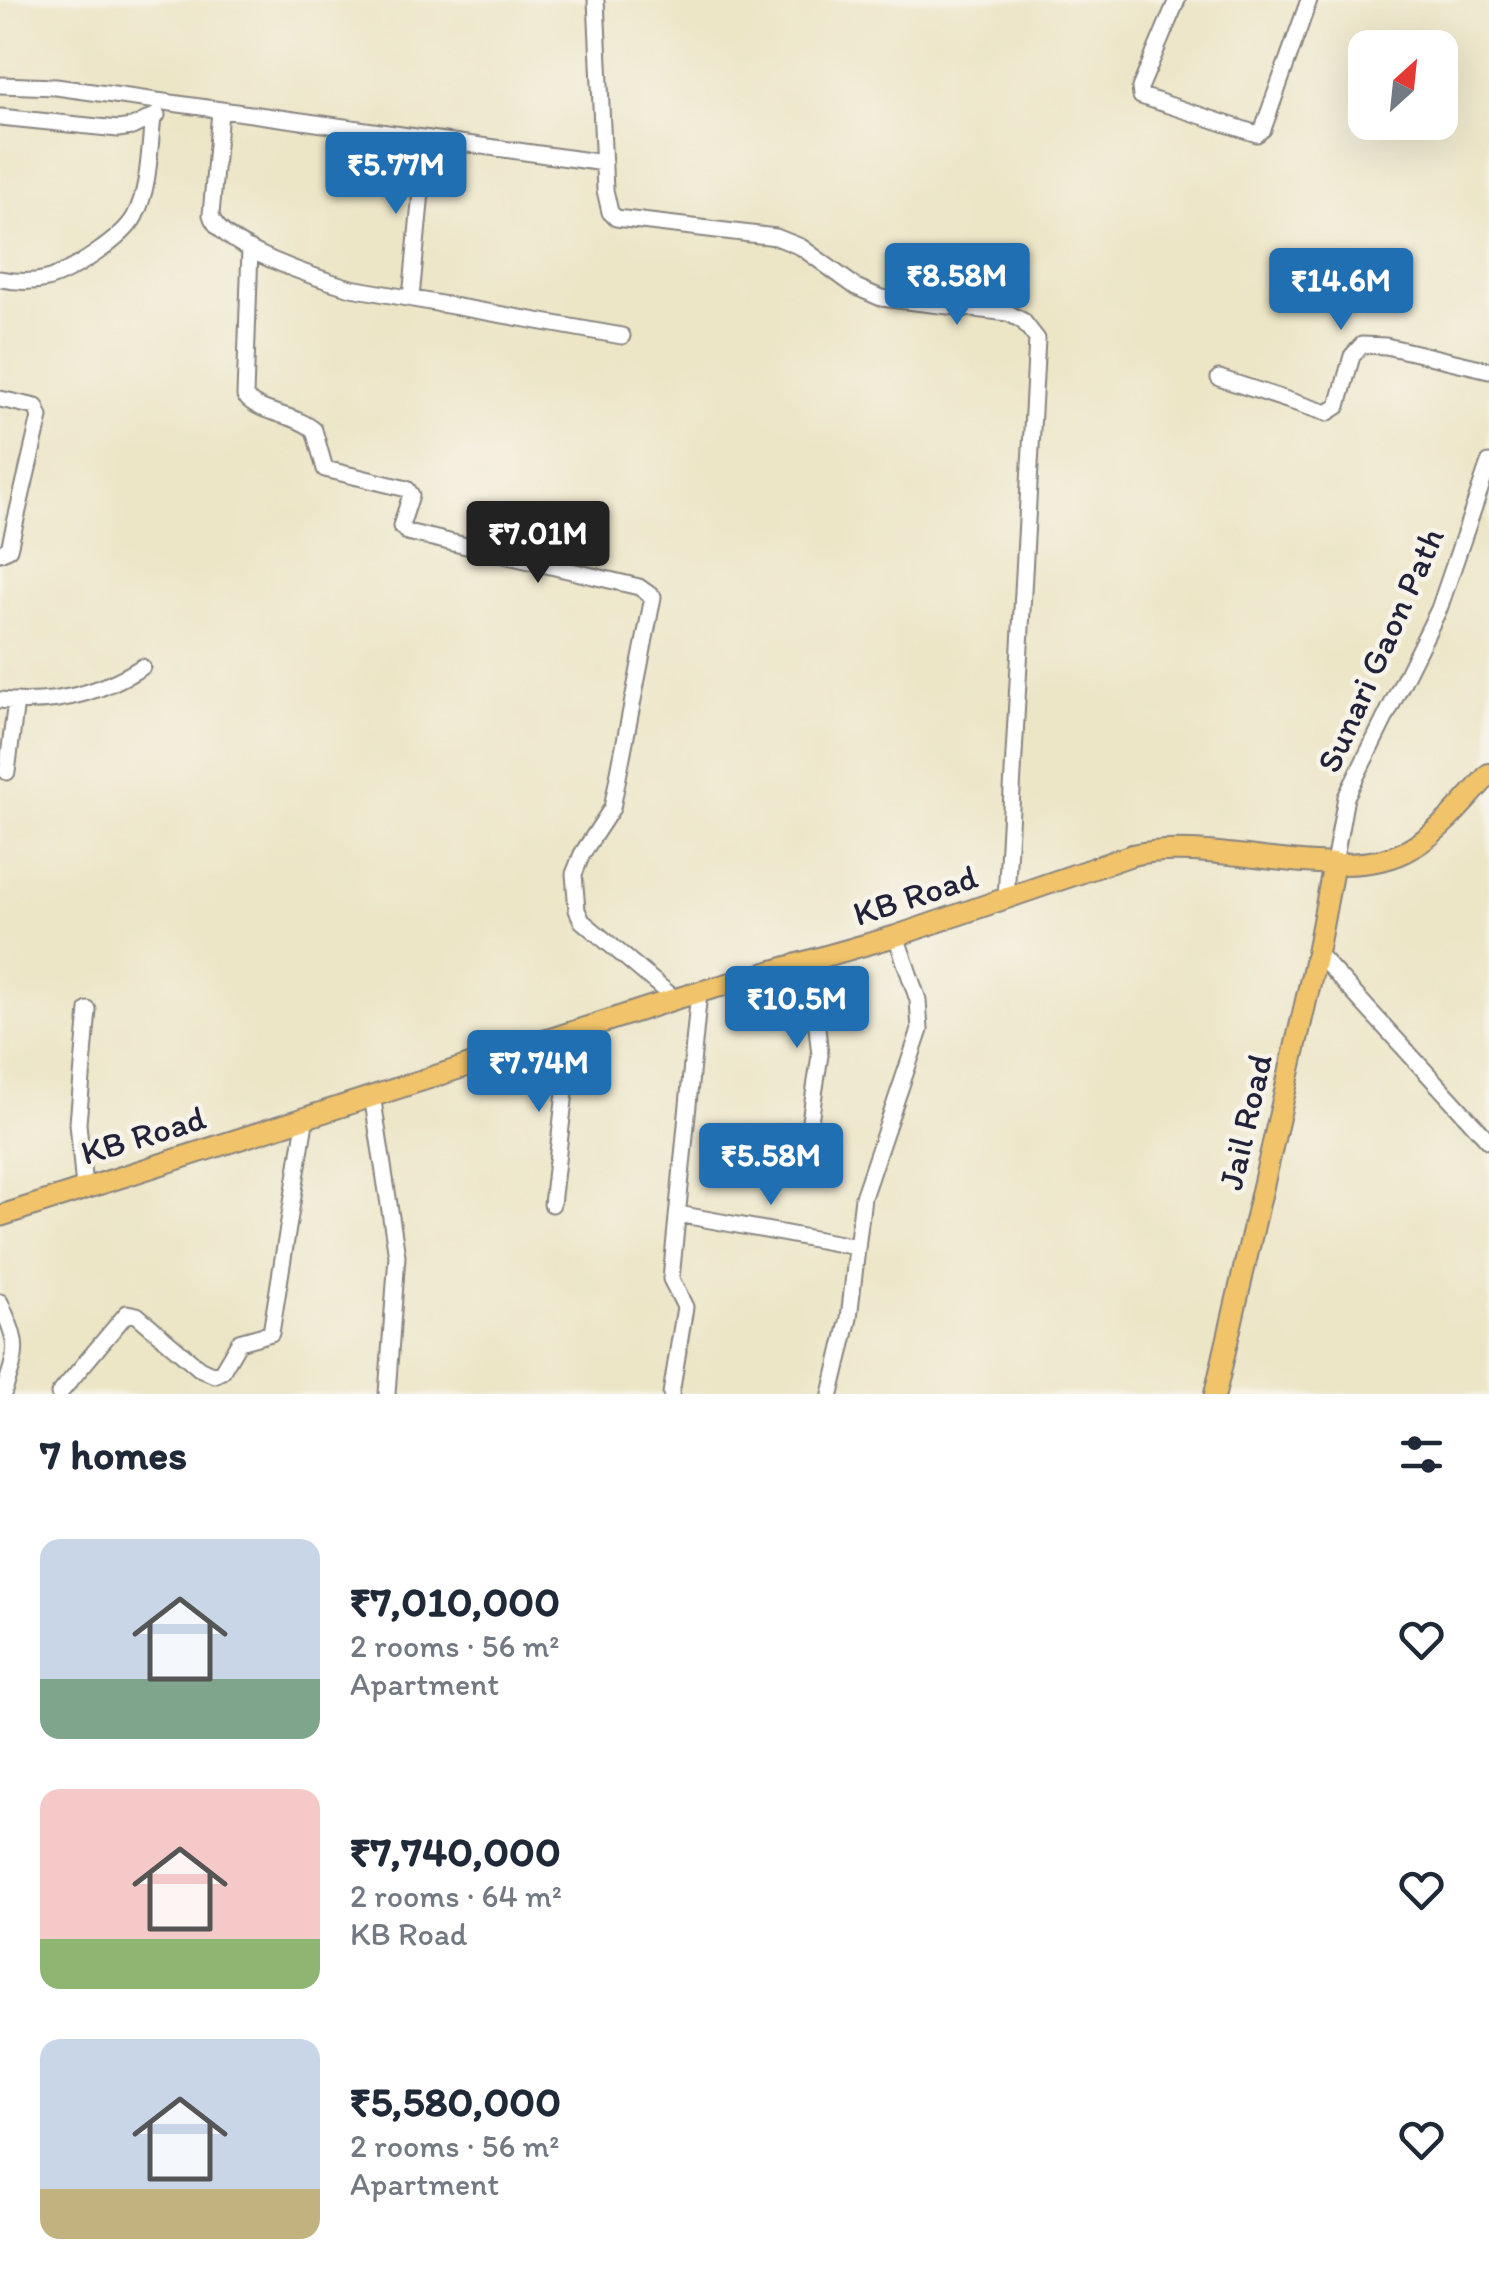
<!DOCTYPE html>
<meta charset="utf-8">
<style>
:root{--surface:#fff;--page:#f6f6f7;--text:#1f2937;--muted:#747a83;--accent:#1f6fb2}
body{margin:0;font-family:Itim,sans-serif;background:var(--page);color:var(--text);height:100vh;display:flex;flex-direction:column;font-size:38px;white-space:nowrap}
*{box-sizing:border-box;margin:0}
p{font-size:32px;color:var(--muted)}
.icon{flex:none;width:55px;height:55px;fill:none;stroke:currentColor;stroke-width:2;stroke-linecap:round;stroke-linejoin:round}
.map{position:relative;height:1394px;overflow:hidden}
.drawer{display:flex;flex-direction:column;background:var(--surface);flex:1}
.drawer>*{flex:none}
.needle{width:65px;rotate:27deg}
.controls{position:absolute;left:1348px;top:30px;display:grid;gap:20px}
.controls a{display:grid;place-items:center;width:110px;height:110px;border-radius:20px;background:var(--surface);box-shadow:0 10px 40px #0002;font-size:50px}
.price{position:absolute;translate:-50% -85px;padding:0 22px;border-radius:10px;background:var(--accent);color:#fff;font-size:32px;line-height:65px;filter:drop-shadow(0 2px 5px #0008)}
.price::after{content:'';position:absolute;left:50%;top:60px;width:30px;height:22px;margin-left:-15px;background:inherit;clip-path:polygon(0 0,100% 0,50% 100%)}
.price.active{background:#222;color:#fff}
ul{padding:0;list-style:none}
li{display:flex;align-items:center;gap:30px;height:250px;padding:0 40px}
li span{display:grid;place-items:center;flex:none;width:280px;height:200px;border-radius:20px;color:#555}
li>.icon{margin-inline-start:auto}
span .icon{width:120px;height:120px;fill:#fffc;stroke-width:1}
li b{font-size:42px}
h2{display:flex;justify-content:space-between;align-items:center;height:120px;padding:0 40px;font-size:42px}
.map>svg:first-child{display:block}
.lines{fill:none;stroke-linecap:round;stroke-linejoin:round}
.minor-casing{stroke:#878480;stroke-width:19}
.major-casing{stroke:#878480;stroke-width:24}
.minor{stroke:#fff;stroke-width:15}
.major{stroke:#f1c36a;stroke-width:20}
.labels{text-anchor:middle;stroke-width:9;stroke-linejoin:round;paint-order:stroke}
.street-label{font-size:35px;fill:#22223b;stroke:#f7f3e8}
</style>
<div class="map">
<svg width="1489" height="1394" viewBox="0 0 1489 1394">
<rect width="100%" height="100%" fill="#f7f3e8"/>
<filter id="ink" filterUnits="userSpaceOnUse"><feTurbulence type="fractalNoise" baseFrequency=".01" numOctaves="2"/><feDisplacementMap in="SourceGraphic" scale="20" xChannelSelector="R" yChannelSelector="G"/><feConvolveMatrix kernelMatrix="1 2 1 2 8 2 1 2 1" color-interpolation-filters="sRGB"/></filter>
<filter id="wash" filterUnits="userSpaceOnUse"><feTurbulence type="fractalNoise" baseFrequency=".0048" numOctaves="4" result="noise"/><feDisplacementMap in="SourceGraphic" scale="40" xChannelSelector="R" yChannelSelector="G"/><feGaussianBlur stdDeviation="2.25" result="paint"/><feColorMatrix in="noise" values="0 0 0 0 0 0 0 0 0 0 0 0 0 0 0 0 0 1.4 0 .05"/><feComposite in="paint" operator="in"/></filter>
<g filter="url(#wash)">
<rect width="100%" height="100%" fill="#ece5c6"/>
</g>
<g filter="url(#ink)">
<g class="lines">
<defs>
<path id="minor" d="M596,0L605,190L610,212L616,218L776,237L801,247L856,287L881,298L1008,313L1023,321L1037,339L1006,899
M1177,0L1140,88L1141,96L1257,134L1263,129L1309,0
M0,85L56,87L604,163
M220,111L211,215C219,247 320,279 351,288L622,336
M0,117L118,129L132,127L157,115
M250,249L245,396C261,415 294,413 314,430L325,469L407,489L411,495L401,526L407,532L639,587L653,597L612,808L582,854L574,874L577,910L582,921L675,999
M0,279C16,282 31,283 47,279C71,272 123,239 135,216C150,187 149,149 153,117
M411,298L426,139
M1219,378L1327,413L1338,406L1352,356L1362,345L1386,346L1489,370
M0,399L36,407L40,417L9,549L0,553
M0,700C52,706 99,694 142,667
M7,772L16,701
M1334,863L1346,797L1439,609L1489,463
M1317,953L1489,1141
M372,1095L397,1256L387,1394
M807,1141L820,1055L810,962
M84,1188L78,1123L88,1010
M552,1204L572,1032
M678,1214L857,1247
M0,1302C19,1346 19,1348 3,1394
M59,1394L127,1313L137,1315L199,1368L214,1375L222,1371L239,1342L271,1333L306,1116
M671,1394L685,1307L671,1279L699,992
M831,1394L849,1318L863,1197L920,1030L918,1000L896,936"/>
<path id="major" d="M0,1216L675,999L896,936L1132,855C1215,836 1346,889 1412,848C1442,830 1466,800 1489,774
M1215,1394L1317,953L1334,863"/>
</defs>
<use href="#minor" class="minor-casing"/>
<use href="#major" class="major-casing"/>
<use href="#minor" class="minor"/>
<use href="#major" class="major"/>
</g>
</g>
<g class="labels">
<g class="street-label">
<text transform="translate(1380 650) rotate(-66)" y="12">Sunari Gaon Path</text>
<text transform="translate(915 895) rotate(-18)" y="12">KB Road</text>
<text transform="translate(1245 1122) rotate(-77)" y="12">Jail Road</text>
<text transform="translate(143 1135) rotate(-17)" y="12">KB Road</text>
</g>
</g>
</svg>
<div class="controls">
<a><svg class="needle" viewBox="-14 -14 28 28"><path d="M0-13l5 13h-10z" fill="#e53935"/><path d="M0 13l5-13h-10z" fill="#747a83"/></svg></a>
</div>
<b class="price" style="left:396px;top:217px">₹5.77M</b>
<b class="price" style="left:957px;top:328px">₹8.58M</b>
<b class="price" style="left:1341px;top:333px">₹14.6M</b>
<b class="price active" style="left:538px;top:586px">₹7.01M</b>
<b class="price" style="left:797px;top:1051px">₹10.5M</b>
<b class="price" style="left:539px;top:1115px">₹7.74M</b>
<b class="price" style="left:771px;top:1208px">₹5.58M</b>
</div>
<section class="drawer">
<h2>7 homes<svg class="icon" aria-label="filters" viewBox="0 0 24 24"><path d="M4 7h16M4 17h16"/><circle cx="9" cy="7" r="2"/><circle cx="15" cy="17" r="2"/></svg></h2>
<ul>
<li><span style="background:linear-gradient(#c9d6e8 70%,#7fa58c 0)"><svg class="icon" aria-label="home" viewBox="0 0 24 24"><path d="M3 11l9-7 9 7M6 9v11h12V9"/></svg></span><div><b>₹7,010,000</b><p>2 rooms · 56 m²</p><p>Apartment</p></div><svg class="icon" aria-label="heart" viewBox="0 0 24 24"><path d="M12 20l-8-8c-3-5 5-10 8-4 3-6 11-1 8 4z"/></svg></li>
<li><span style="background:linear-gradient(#f6c9c9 75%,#8fb573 0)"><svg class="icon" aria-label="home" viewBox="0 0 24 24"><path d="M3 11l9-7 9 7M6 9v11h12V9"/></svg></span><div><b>₹7,740,000</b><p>2 rooms · 64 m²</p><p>KB Road</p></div><svg class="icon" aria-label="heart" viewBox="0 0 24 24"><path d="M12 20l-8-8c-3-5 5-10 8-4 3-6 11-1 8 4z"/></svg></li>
<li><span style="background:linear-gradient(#c9d6e8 75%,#c2b280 0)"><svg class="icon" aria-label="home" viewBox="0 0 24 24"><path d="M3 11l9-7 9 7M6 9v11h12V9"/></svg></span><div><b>₹5,580,000</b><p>2 rooms · 56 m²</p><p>Apartment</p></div><svg class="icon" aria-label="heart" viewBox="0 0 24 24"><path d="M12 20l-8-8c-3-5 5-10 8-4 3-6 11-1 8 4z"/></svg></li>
</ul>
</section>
